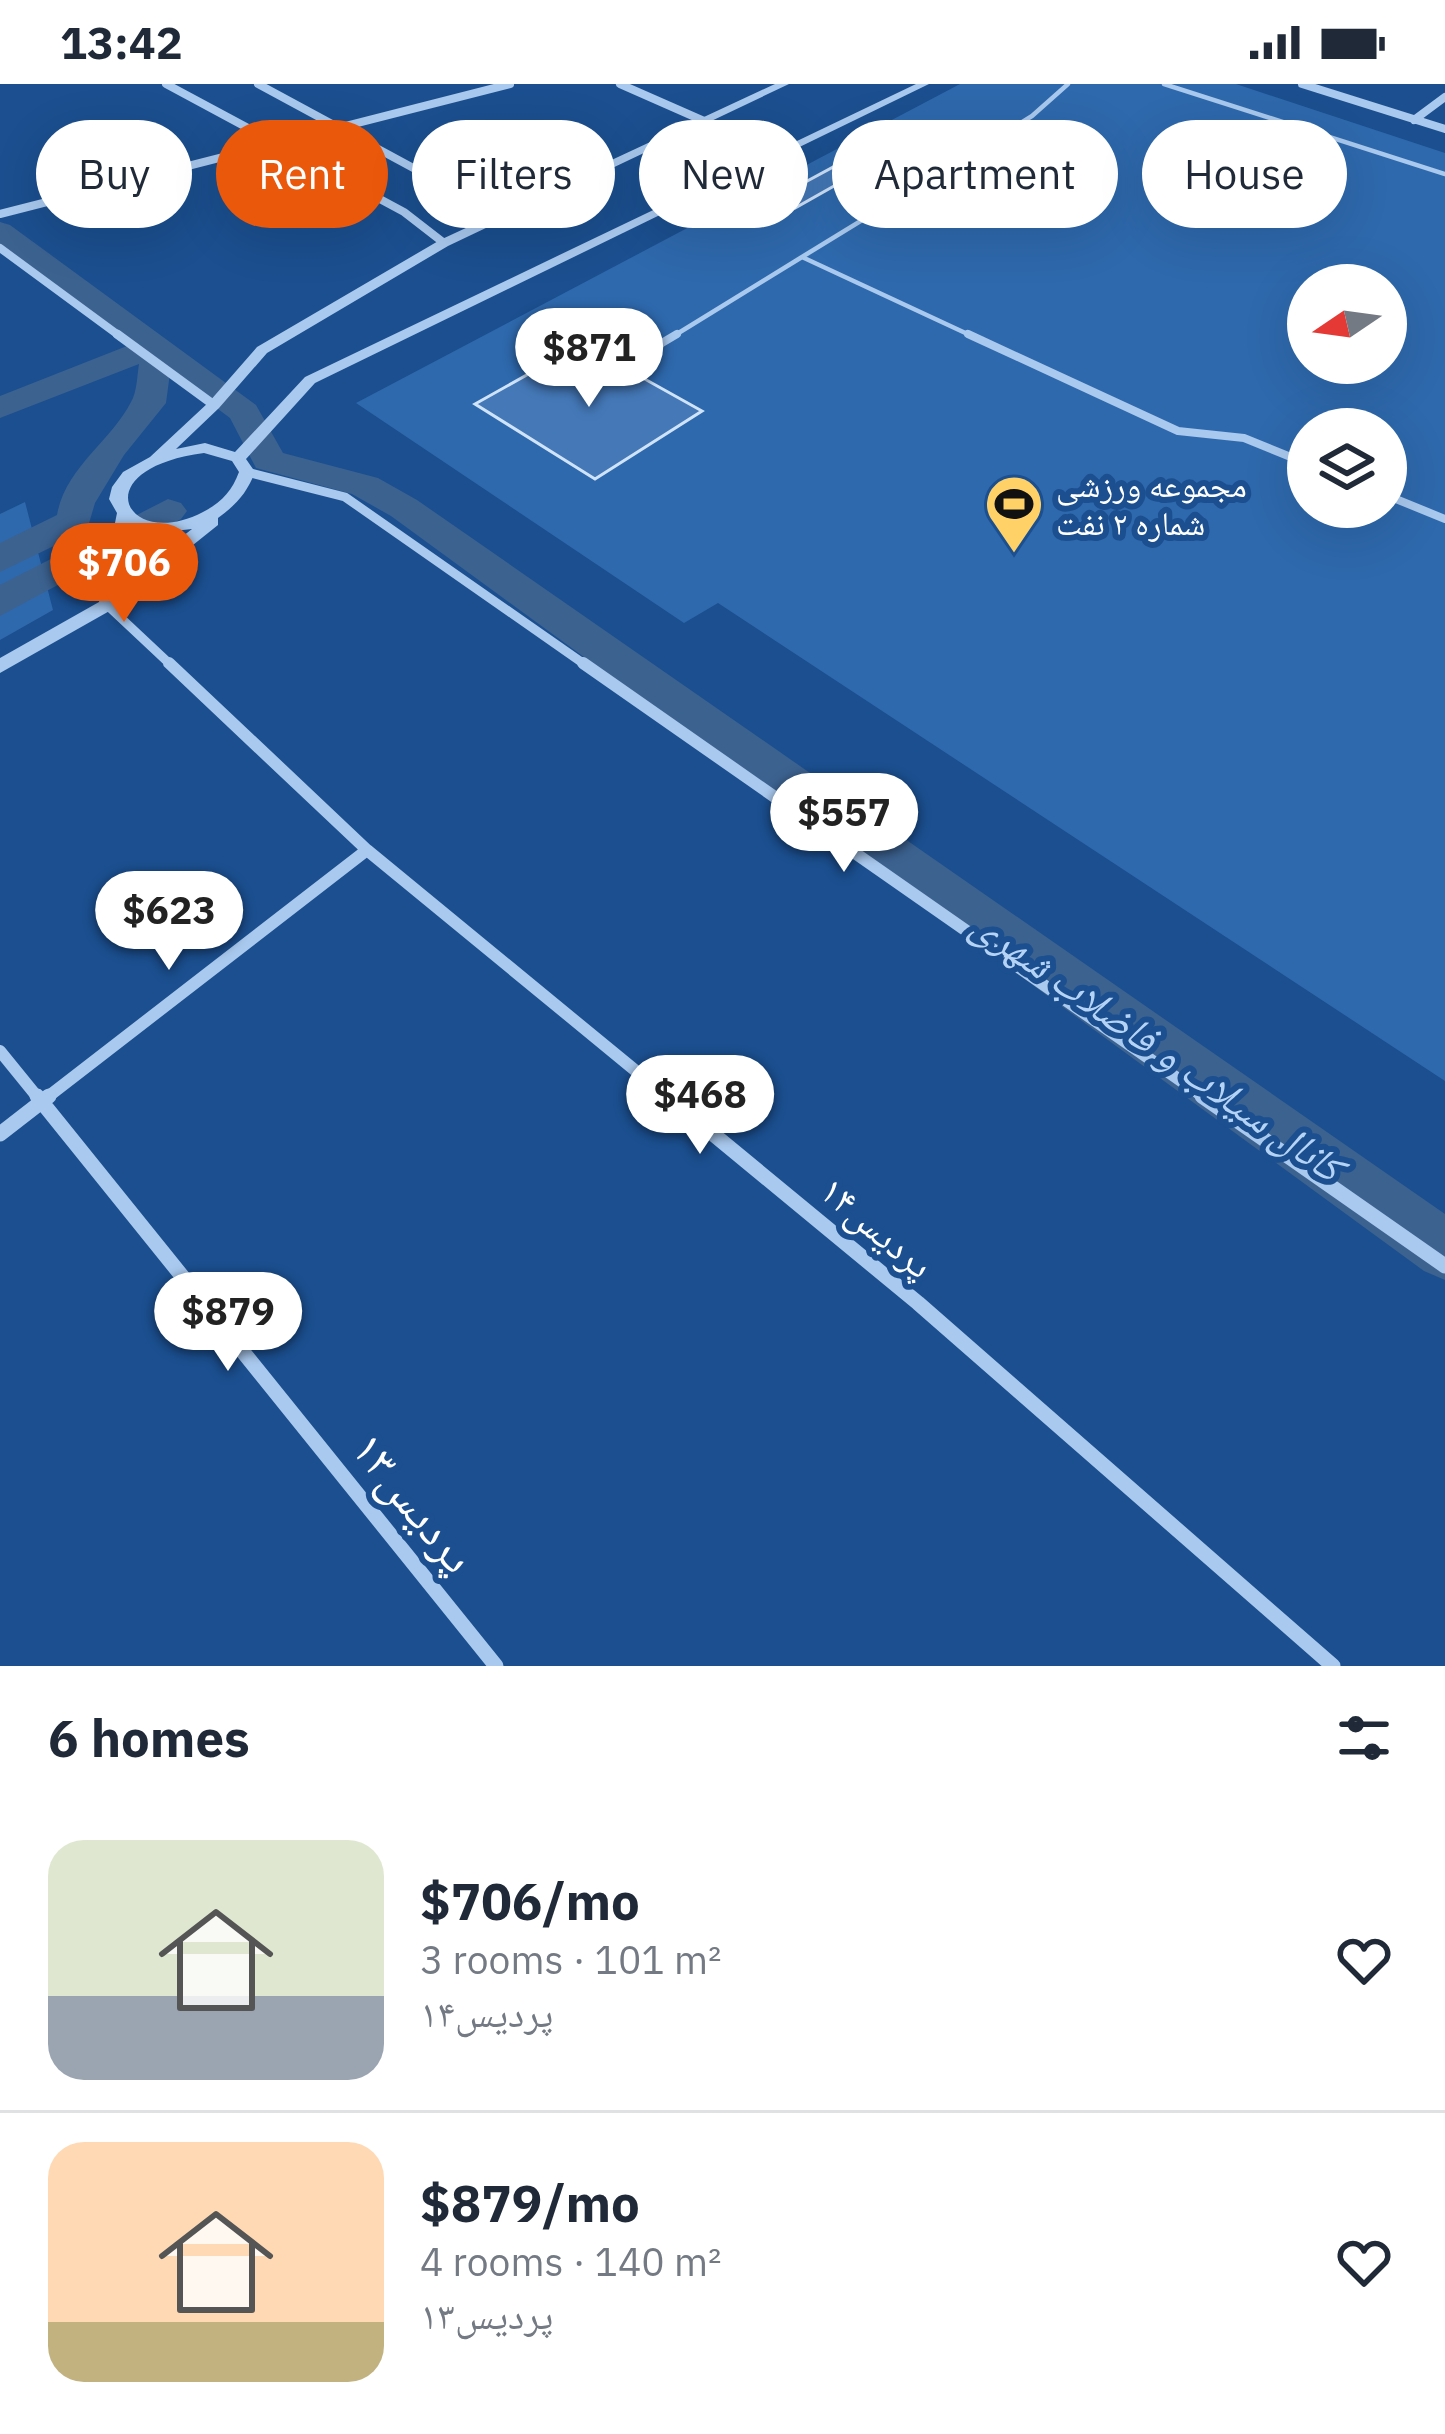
<!DOCTYPE html>
<meta charset="utf-8">
<style>
:root{--surface:#fff;--page:#f2f2f3;--text:#1f2937;--muted:#747a83;--line:#e0e1e3;--accent:#ea580c}
body{margin:0;font-family:"IBM Plex Sans","Noto Naskh Arabic",sans-serif;background:var(--page);color:var(--text);height:100vh;display:flex;flex-direction:column;font-size:45px;white-space:nowrap}
*{box-sizing:border-box;margin:0}
p{font-size:39px;color:var(--muted)}
.icon{flex:none;width:66px;height:66px;fill:none;stroke:currentColor;stroke-width:2;stroke-linecap:round;stroke-linejoin:round}
.map{position:relative;height:1582px;overflow:hidden}
.side{display:flex;flex-direction:column;background:var(--surface);flex:1}
.side>*{flex:none}
.guide{position:absolute;left:36px;top:36px;width:1374px;height:108px;display:flex;gap:24px}
.needle{width:78px;rotate:257deg}
.fabs{position:absolute;left:1287px;top:180px;display:grid;gap:24px}
.fabs a{display:grid;place-items:center;width:120px;height:120px;border-radius:50%;background:var(--surface);box-shadow:0 12px 48px #0002;font-size:60px}
.price{position:absolute;translate:-50% -102px;padding:0 27px;border-radius:42px;background:#fff;color:#222;font-size:39px;line-height:78px;filter:drop-shadow(0 3px 6px #0008)}
.price::after{content:'';position:absolute;left:50%;top:72px;width:36px;height:27px;margin-left:-18px;background:inherit;clip-path:polygon(0 0,100% 0,50% 100%)}
.price.current{background:var(--accent);color:#fff}
ul{padding:0;list-style:none}
li{display:flex;align-items:center;gap:36px;height:300px;padding:0 48px}
li+li{border-top:3px solid var(--line)}
li span{display:grid;place-items:center;flex:none;width:336px;height:240px;border-radius:36px;color:#555}
li>.icon{margin-inline-start:auto}
span .icon{width:144px;height:144px;fill:#fffc;stroke-width:1}
li b{font-size:51px}
h2{display:flex;justify-content:space-between;align-items:center;height:144px;padding:0 48px;font-size:51px}
.tag{padding:0 42px;border-radius:54px;background:var(--surface);box-shadow:0 12px 48px #0002;font-size:42px;line-height:108px}
.tag.current{background:var(--accent);color:#fff}
.status{display:flex;justify-content:space-between;align-items:center;height:84px;padding:0 60px;background:var(--surface);direction:ltr}
.status svg{height:33px;fill:currentColor}
.map>svg:first-child{display:block}
.green{fill:#2e69ad;fill-rule:evenodd}
.lines{fill:none;stroke-linecap:round;stroke-linejoin:round}
.canal{fill:#3c6290;fill-rule:evenodd}
.building{fill:#4478b7;stroke:#cfe3fa;stroke-width:3}
.service-far1{stroke:#a9c9ee;stroke-width:4.5}
.service{stroke:#a9c9ee;stroke-width:8}
.minor-far3{stroke:#a9c9ee;stroke-width:8}
.minor-far2{stroke:#a9c9ee;stroke-width:9}
.minor-far1{stroke:#a9c9ee;stroke-width:12}
.minor{stroke:#a9c9ee;stroke-width:15}
.tertiary{fill:#a9c9ee;fill-rule:evenodd}
.labels{text-anchor:middle;stroke-width:12;stroke-linejoin:round;paint-order:stroke}
.far-poi-label{font-size:33px;fill:#fff;stroke:#1b4f8f;text-anchor:start}
.street-label{font-size:39px;fill:#fff;stroke:#1b4f8f}
.water-label{font-size:42px;font-style:italic;fill:#b5d3f5;stroke:#1b4f8f}
.near-street-label{font-size:48px;fill:#fff;stroke:#1b4f8f}
</style>
<div class="status"><b>13:42</b><svg viewBox="0 0 49 12"><path d="M0 12V9h3v3zM5 12V6h3v6zM10 12V3h3v9zM15 12V0h3v12zM26 1h20v11H26zM47 4h2v5h-2z"/></svg></div>
<div class="map">
<svg width="1445" height="1582" viewBox="0 0 1445 1582">
<rect width="100%" height="100%" fill="#1b4f8f"/>
<path class="green" d="M960,0H1236L1445,69V997L718,519L684,539L356,319ZM1308,201H1386V279H1308ZM1308,345H1386V423H1308Z
M25,418L53,526L0,556V430Z"/>
<g class="lines">
<path class="canal" d="M0,138L10,141L256,321L283,369L378,394L417,416L1445,1130V1196L1424,1187L391,432L352,410L256,384L230,334L170,289L166,319L124,371L95,419L87,446L0,488V459L57,431C65,384 112,356 131,318C137,308 137,292 139,280L0,334V312L132,260L0,161Z
M168,415L181,419L187,427L181,435L0,532V501Z"/>
</g>
<path class="building" d="M837,81L857,89L795,124L774,115Z
M582,260L702,327L595,395L475,320Z"/>
<g class="lines">
<path class="service-far1" d="M1164,0L1445,90
M672,253L802,173
M974,253L802,173L1032,32L1068,0"/>
<path class="service" d="M968,250L1178,347L1244,354L1308,380
M650,266L677,250
M1386,411L1445,435"/>
<path class="minor-far3" d="M166,0L404,128L444,159
M258,0L502,132
M620,0L704,37
M1302,0L1445,45
M1414,36L1445,13
M0,130L510,0
M0,164L121,253"/>
<path class="minor-far2" d="M117,250L214,321
M247,388L345,413L587,582
M107,521L172,582"/>
<path class="minor-far1" d="M169,579L367,766L670,1015
M583,579L1207,1015
M0,967L39,1015
M45,1015L367,766"/>
<path class="minor" d="M37,1012L496,1582
M667,1012L918,1219L1333,1582
M1202,1012L1445,1182
M0,1050L49,1012"/>
<path class="tertiary" d="M775,0H789L448,162L267,269L219,324L176,365L205,359L235,368L305,293L916,0H929L315,299L246,375L255,388C247,409 236,421 218,434V441L113,525L0,589V574L99,518L117,429L109,415L112,403L123,388L150,373L209,318L257,263L440,156ZM204,369L232,377L239,388C232,407 221,419 203,428C126,468 82,385 204,369ZM131,441L157,449L192,445L119,502Z"/>
</g>
<defs>
<symbol id="stadium-pin" viewBox="-11 -11 22 30"><path d="M0 17L-7.5 6A9.5 9.5 0 1 1 7.5 6Z" fill="#ffd166" stroke="#1b4f8f"/><path d="M0-5a6.5 5 0 1 0 0 10a6.5 5 0 1 0 0-10ZM-3.5-1.8h7v3.6h-7Z" fill="#111"/></symbol>
</defs>
<g fill-rule="evenodd">
<use href="#stadium-pin" x="981" y="387" width="66" height="90"/>
</g>
<g class="labels">
<g class="far-poi-label">
<text x="1056" y="413">مجموعه ورزشی<tspan x="1056" dy="38">شماره ۲ نفت</tspan></text>
</g>
<g class="street-label">
<text transform="translate(877 1143) rotate(40)" y="14">پردیس۱۴</text>
</g>
<g class="water-label">
<text transform="translate(1158 961) rotate(35)" y="15">کانال سیلاب و فاضلاب شهری</text>
</g>
<g class="near-street-label">
<text transform="translate(414 1418) rotate(51)" y="17">پردیس۱۳</text>
</g>
</g>
</svg>
<div class="fabs">
<a><svg class="needle" viewBox="-14 -14 28 28"><path d="M0-13l5 13h-10z" fill="#e53935"/><path d="M0 13l5-13h-10z" fill="#747a83"/></svg></a>
<a><svg class="icon" aria-label="layers" viewBox="0 0 24 24"><path d="M12 4l9 5-9 5-9-5zM3 14l9 5 9-5"/></svg></a>
</div>
<b class="price" style="left:589px;top:326px">$871</b>
<b class="price current" style="left:124px;top:541px">$706</b>
<b class="price" style="left:844px;top:791px">$557</b>
<b class="price" style="left:169px;top:889px">$623</b>
<b class="price" style="left:700px;top:1073px">$468</b>
<b class="price" style="left:228px;top:1290px">$879</b>
<div class="guide">
<a class="tag">Buy</a>
<a class="tag current">Rent</a>
<a class="tag">Filters</a>
<a class="tag">New</a>
<a class="tag">Apartment</a>
<a class="tag">House</a>
</div>
</div>
<section class="side">
<h2>6 homes<svg class="icon" aria-label="filters" viewBox="0 0 24 24"><path d="M4 7h16M4 17h16"/><circle cx="9" cy="7" r="2"/><circle cx="15" cy="17" r="2"/></svg></h2>
<ul>
<li><span style="background:linear-gradient(#dfe7d0 65%,#9aa5b1 0)"><svg class="icon" aria-label="home" viewBox="0 0 24 24"><path d="M3 11l9-7 9 7M6 9v11h12V9"/></svg></span><div><b>$706/mo</b><p>3 rooms · 101 m²</p><p>پردیس۱۴</p></div><svg class="icon" aria-label="heart" viewBox="0 0 24 24"><path d="M12 20l-8-8c-3-5 5-10 8-4 3-6 11-1 8 4z"/></svg></li>
<li><span style="background:linear-gradient(#ffd9b3 75%,#c2b280 0)"><svg class="icon" aria-label="home" viewBox="0 0 24 24"><path d="M3 11l9-7 9 7M6 9v11h12V9"/></svg></span><div><b>$879/mo</b><p>4 rooms · 140 m²</p><p>پردیس۱۳</p></div><svg class="icon" aria-label="heart" viewBox="0 0 24 24"><path d="M12 20l-8-8c-3-5 5-10 8-4 3-6 11-1 8 4z"/></svg></li>
</ul>
</section>
